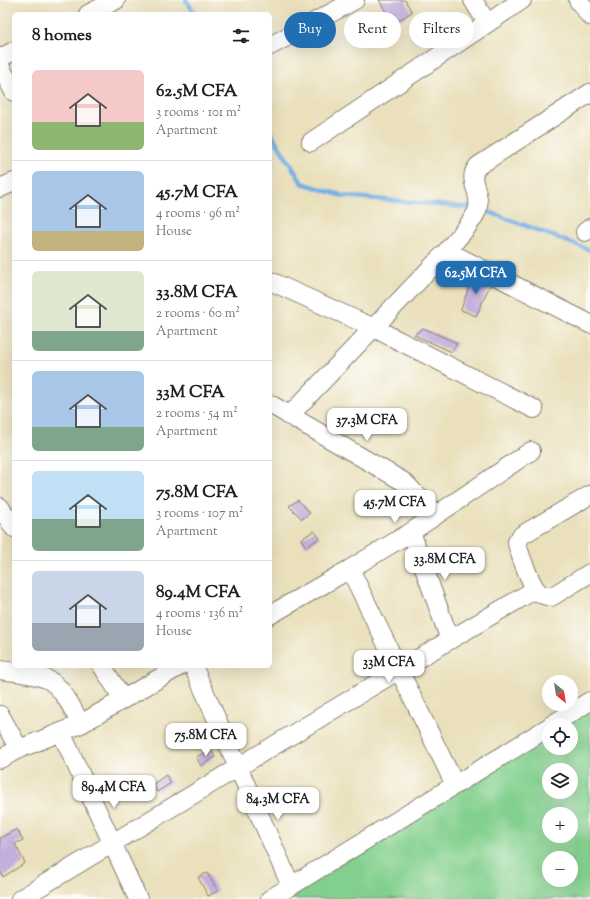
<!DOCTYPE html>
<meta charset="utf-8">
<style>
:root{--surface:#fff;--page:#f6f6f6;--text:#202124;--muted:#757577;--line:#e0e0e0;--accent:#1f6fb2}
body{margin:0;font-family:"Sorts Mill Goudy",serif;background:var(--page);color:var(--text);height:100vh;display:flex;flex-direction:column;font-size:15px;white-space:nowrap}
*{box-sizing:border-box;margin:0}
p{font-size:13px;color:var(--muted)}
.icon{flex:none;width:22px;height:22px;fill:none;stroke:currentColor;stroke-width:2;stroke-linecap:round;stroke-linejoin:round}
.map{position:relative;flex:1;overflow:hidden}
.sheet{position:absolute;left:12px;top:12px;width:260px;height:656px;display:flex;flex-direction:column;background:var(--surface);border-radius:6px;box-shadow:0 4px 16px #0002}
.sheet>*{flex:none}
.guide{position:absolute;left:284px;top:12px;width:246px;height:36px;display:flex;gap:8px}
.needle{width:26px;rotate:150deg}
.tools{position:absolute;left:542px;top:675px;display:grid;gap:8px}
.tools a{display:grid;place-items:center;width:36px;height:36px;border-radius:50%;background:var(--surface);box-shadow:0 4px 16px #0002;font-size:20px}
.price{position:absolute;translate:-50% -34px;padding:0 9px;border-radius:8px;background:#fff;color:#222;font-size:13px;line-height:26px;filter:drop-shadow(0 1px 2px #0008)}
.price::after{content:'';position:absolute;left:50%;top:24px;width:12px;height:9px;margin-left:-6px;background:inherit;clip-path:polygon(0 0,100% 0,50% 100%)}
.price.selected{background:var(--accent);color:#fff}
ul{padding:0;list-style:none}
li{display:flex;align-items:center;gap:12px;height:100px;padding:0 20px}
li+li{border-top:1px solid var(--line)}
li span{display:grid;place-items:center;flex:none;width:112px;height:80px;border-radius:6px;color:#555}
li>.icon{margin-inline-start:auto}
span .icon{width:48px;height:48px;fill:#fffc;stroke-width:1}
li b{font-size:17px}
h2{display:flex;justify-content:space-between;align-items:center;height:48px;padding:0 20px;font-size:17px}
.tag{padding:0 14px;border-radius:18px;background:var(--surface);box-shadow:0 4px 16px #0002;font-size:14px;line-height:36px}
.tag.selected{background:var(--accent);color:#fff}
.map>svg:first-child{display:block}
.green{fill:#83d08e;stroke:#507655;fill-rule:evenodd}
.lines{fill:none;stroke-linecap:round;stroke-linejoin:round}
.stream{stroke:#72afe4;stroke-width:4.5}
.building{fill:#c4aedb}
.street-casing{stroke:#837e6c;stroke-width:20}
.street{stroke:#fff;stroke-width:18}
</style>
<div class="map">
<svg width="590" height="899" viewBox="0 0 590 899">
<rect width="100%" height="100%" fill="#fdfcf7"/>
<filter id="ink" filterUnits="userSpaceOnUse"><feTurbulence type="fractalNoise" baseFrequency=".025" numOctaves="2"/><feDisplacementMap in="SourceGraphic" scale="8" xChannelSelector="R" yChannelSelector="G"/><feConvolveMatrix kernelMatrix="1 2 1 2 8 2 1 2 1" color-interpolation-filters="sRGB"/></filter>
<filter id="wash" filterUnits="userSpaceOnUse"><feTurbulence type="fractalNoise" baseFrequency=".012" numOctaves="4" result="noise"/><feDisplacementMap in="SourceGraphic" scale="16" xChannelSelector="R" yChannelSelector="G"/><feGaussianBlur stdDeviation="0.9" result="paint"/><feColorMatrix in="noise" values="0 0 0 0 0 0 0 0 0 0 0 0 0 0 0 0 0 1.4 0 .05"/><feComposite in="paint" operator="in"/></filter>
<g filter="url(#wash)">
<rect width="100%" height="100%" fill="#eae0bc"/>
<path class="green" d="M590,709V899H280L549,734V748H571V726H563ZM549,770H571V792H549ZM549,814H571V836H549ZM549,858H571V880H549Z"/>
<g class="lines">
<path class="stream" d="M186,0L195,14
M270,132L302,183L343,196L474,208
M481,209L590,250"/>
</g>
<g id="blocks">
<path class="building" d="M379,0H405L412,12L393,24Z
M476,273L492,281L476,316L461,310L469,286L473,283Z
M423,328L457,343L452,352L414,335Z
M298,500L310,513L302,519L289,506Z
M314,531L320,538L306,547L301,539Z
M211,749L215,757L201,766L196,757Z
M166,775L171,783L157,792L153,784Z
M17,829L23,840L15,844L25,863L3,877L0,870V838Z
M207,873L218,891L208,896L198,877Z"/>
</g>
</g>
<g filter="url(#ink)">
<use href="#blocks" fill-opacity="0" stroke="#837e6c" stroke-width="1"/>
<g class="lines">
<defs>
<path id="street" d="M473,0L487,23
M578,0L590,16
M88,14L116,0
M270,46L355,0
M0,58L14,51
M0,66L14,92
M311,142L522,0
M0,188L14,182
M585,232L590,228
M447,251L590,324
M270,281L374,328L534,409
M270,404L404,482L436,515
M289,416L447,251C454,242 477,218 478,207C481,191 466,179 478,166L590,93
M590,495L522,535L517,542C518,551 531,584 537,591C541,595 545,596 551,597L590,573
M0,507L14,528
M411,532L450,640
M350,569L455,785
M270,615L350,569L411,532L531,451
M102,666L123,699
M193,666L291,886
M0,670C14,672 41,674 52,682C65,692 73,710 81,724
M0,715L19,749
M550,726L590,701
M61,732L138,899
M0,759L19,749L81,724L180,666
M20,899L399,670L536,589
M270,899L549,727"/>
</defs>
<use href="#street" class="street-casing"/>
<use href="#street" class="street"/>
</g>
</g>
</svg>
<div class="tools">
<a><svg class="needle" viewBox="-14 -14 28 28"><path d="M0-13l5 13h-10z" fill="#e53935"/><path d="M0 13l5-13h-10z" fill="#757577"/></svg></a>
<a><svg class="icon" aria-label="locate" viewBox="0 0 24 24"><circle cx="12" cy="12" r="6"/><path d="M12 2v4M12 18v4M2 12h4M18 12h4"/></svg></a>
<a><svg class="icon" aria-label="layers" viewBox="0 0 24 24"><path d="M12 4l9 5-9 5-9-5zM3 14l9 5 9-5"/></svg></a>
<a>+</a>
<a>−</a>
</div>
<b class="price selected" style="left:476px;top:295px">62.5M CFA</b>
<b class="price" style="left:367px;top:442px">37.3M CFA</b>
<b class="price" style="left:395px;top:524px">45.7M CFA</b>
<b class="price" style="left:445px;top:581px">33.8M CFA</b>
<b class="price" style="left:389px;top:684px">33M CFA</b>
<b class="price" style="left:206px;top:757px">75.8M CFA</b>
<b class="price" style="left:114px;top:809px">89.4M CFA</b>
<b class="price" style="left:278px;top:821px">84.3M CFA</b>
<div class="guide">
<a class="tag selected">Buy</a>
<a class="tag">Rent</a>
<a class="tag">Filters</a>
</div>
<section class="sheet">
<h2>8 homes<svg class="icon" aria-label="filters" viewBox="0 0 24 24"><path d="M4 7h16M4 17h16"/><circle cx="9" cy="7" r="2"/><circle cx="15" cy="17" r="2"/></svg></h2>
<ul>
<li><span style="background:linear-gradient(#f6c9c9 65%,#8fb573 0)"><svg class="icon" aria-label="home" viewBox="0 0 24 24"><path d="M3 11l9-7 9 7M6 9v11h12V9"/></svg></span><div><b>62.5M CFA</b><p>3 rooms · 101 m²</p><p>Apartment</p></div></li>
<li><span style="background:linear-gradient(#a9c7e8 75%,#c2b280 0)"><svg class="icon" aria-label="home" viewBox="0 0 24 24"><path d="M3 11l9-7 9 7M6 9v11h12V9"/></svg></span><div><b>45.7M CFA</b><p>4 rooms · 96 m²</p><p>House</p></div></li>
<li><span style="background:linear-gradient(#dfe7d0 75%,#7fa58c 0)"><svg class="icon" aria-label="home" viewBox="0 0 24 24"><path d="M3 11l9-7 9 7M6 9v11h12V9"/></svg></span><div><b>33.8M CFA</b><p>2 rooms · 60 m²</p><p>Apartment</p></div></li>
<li><span style="background:linear-gradient(#a9c7e8 70%,#7fa58c 0)"><svg class="icon" aria-label="home" viewBox="0 0 24 24"><path d="M3 11l9-7 9 7M6 9v11h12V9"/></svg></span><div><b>33M CFA</b><p>2 rooms · 54 m²</p><p>Apartment</p></div></li>
<li><span style="background:linear-gradient(#bfe0f5 60%,#7fa58c 0)"><svg class="icon" aria-label="home" viewBox="0 0 24 24"><path d="M3 11l9-7 9 7M6 9v11h12V9"/></svg></span><div><b>75.8M CFA</b><p>3 rooms · 107 m²</p><p>Apartment</p></div></li>
<li><span style="background:linear-gradient(#c9d6e8 65%,#9aa5b1 0)"><svg class="icon" aria-label="home" viewBox="0 0 24 24"><path d="M3 11l9-7 9 7M6 9v11h12V9"/></svg></span><div><b>89.4M CFA</b><p>4 rooms · 136 m²</p><p>House</p></div></li>
</ul>
</section>
</div>
